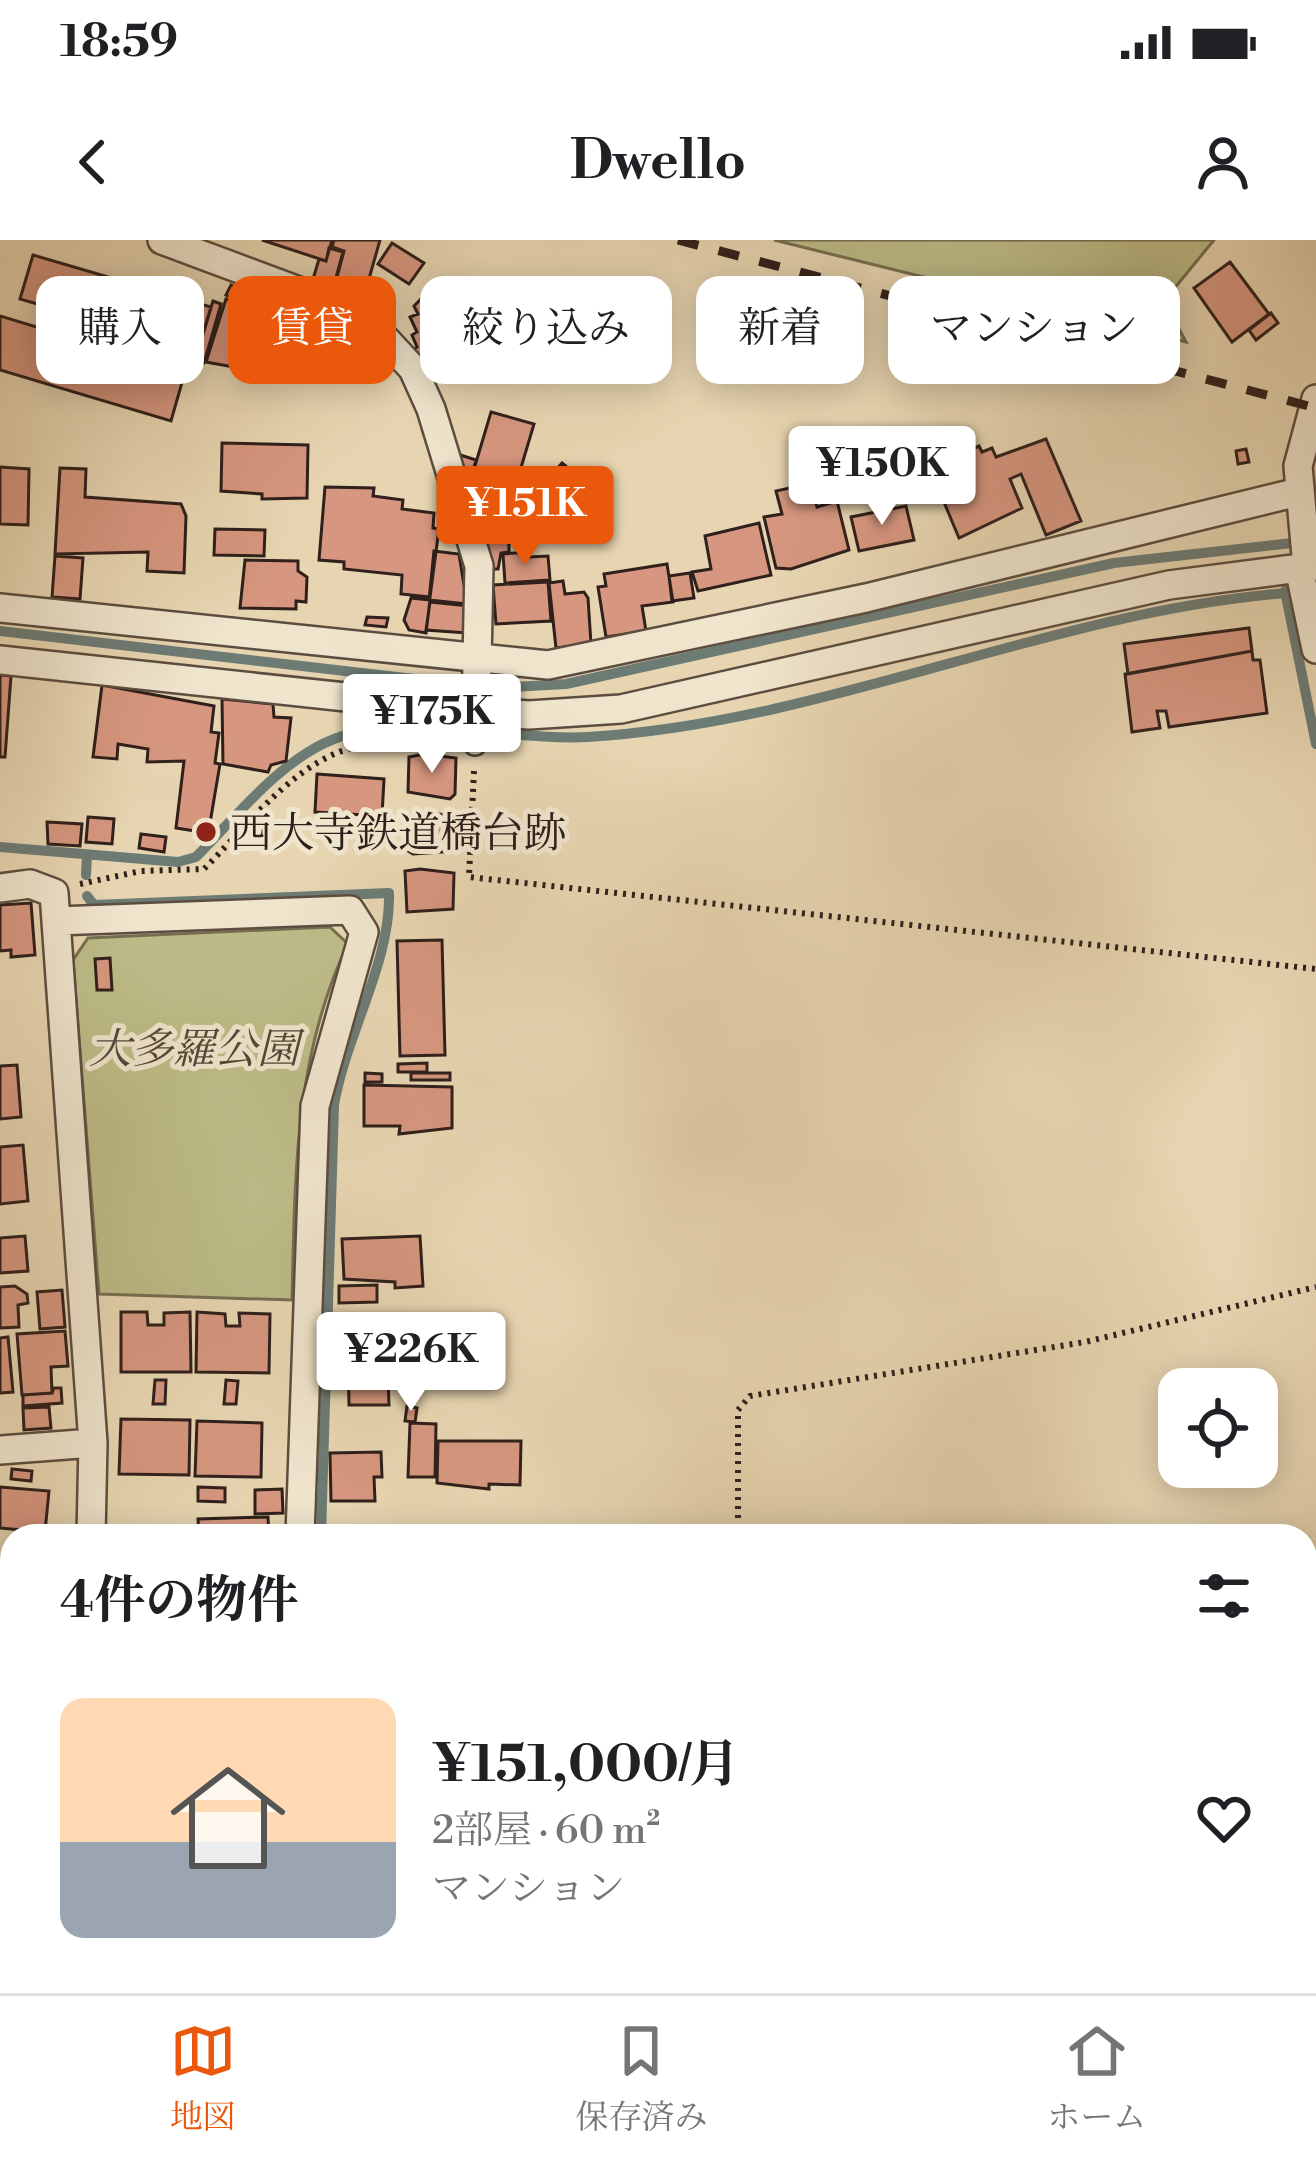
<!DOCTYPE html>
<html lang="ja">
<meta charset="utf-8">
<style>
:root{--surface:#fff;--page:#f2f2f2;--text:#202124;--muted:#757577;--line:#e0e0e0;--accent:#ea580c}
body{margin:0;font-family:"Libre Bodoni","Noto Serif JP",serif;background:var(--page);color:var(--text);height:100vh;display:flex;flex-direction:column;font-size:45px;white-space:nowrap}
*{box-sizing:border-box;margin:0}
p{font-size:39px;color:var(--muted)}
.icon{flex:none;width:66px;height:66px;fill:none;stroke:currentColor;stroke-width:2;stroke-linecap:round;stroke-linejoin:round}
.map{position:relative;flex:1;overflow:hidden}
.panel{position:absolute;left:0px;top:1284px;width:1317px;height:471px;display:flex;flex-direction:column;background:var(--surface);border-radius:36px 36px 0 0;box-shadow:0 6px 30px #0003}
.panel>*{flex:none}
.hud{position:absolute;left:36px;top:36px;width:1245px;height:108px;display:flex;gap:24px}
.tools{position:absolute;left:1158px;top:1128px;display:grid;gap:24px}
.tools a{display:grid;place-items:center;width:120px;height:120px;border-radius:24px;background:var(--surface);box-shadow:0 6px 30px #0003;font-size:60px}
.price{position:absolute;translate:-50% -102px;padding:0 27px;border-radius:12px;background:#fff;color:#222;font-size:39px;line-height:78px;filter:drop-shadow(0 3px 6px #0008)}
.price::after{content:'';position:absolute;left:50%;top:72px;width:36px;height:27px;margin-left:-18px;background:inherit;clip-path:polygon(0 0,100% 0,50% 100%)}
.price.current{background:var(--accent);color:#fff}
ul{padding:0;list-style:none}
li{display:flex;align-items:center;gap:36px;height:300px;padding:0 60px}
li span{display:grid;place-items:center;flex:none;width:336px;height:240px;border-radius:24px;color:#555}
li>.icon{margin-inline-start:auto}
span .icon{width:144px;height:144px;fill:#fffc;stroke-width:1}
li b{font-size:51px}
h2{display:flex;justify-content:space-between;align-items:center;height:144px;padding:0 60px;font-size:51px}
.pill{padding:0 42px;border-radius:24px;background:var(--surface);box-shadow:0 6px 30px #0003;font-size:42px;line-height:108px}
.pill.current{background:var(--accent);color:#fff}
.status{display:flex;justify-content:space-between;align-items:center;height:84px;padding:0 60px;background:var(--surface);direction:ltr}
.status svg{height:33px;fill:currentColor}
header{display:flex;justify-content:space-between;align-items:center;height:156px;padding:0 60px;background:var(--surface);font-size:54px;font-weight:800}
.tab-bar{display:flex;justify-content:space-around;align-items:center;height:168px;border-top:3px solid var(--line);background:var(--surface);font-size:33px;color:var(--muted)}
.tab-bar a{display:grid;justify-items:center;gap:6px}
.tab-bar .current{color:var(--accent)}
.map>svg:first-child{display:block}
.green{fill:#bcbb87;stroke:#766e51;stroke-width:3}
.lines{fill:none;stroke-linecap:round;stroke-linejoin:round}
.stream{stroke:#6d7b75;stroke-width:10}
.building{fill:#d6967f;stroke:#2f201b;stroke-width:3}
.pedestrian-casing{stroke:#5d4d40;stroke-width:26}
.minor-casing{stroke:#5d4d40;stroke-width:32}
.path{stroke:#2f201b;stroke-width:6;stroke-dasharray:3 6;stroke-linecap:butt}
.pedestrian{stroke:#efe4cc;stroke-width:21}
.minor{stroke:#efe4cc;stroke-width:27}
.rail{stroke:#2f201b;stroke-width:9;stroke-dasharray:21 21;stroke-linecap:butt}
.poi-dot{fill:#8f2418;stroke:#efe4cc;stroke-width:4.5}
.labels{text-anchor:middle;stroke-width:10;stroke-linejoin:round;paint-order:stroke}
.poi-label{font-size:42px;fill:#2f201b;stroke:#efe4cc;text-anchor:start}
.park-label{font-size:42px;font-style:italic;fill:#524736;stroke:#efe4cc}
</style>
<div class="status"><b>18:59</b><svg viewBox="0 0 49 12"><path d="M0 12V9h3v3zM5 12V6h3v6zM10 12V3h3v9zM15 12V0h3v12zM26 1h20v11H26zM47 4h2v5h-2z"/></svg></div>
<header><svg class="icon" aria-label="back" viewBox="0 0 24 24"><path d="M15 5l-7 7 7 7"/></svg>Dwello<svg class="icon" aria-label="person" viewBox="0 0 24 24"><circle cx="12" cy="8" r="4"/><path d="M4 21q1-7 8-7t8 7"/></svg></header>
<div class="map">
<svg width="1316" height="1753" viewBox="0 0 1316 1753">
<rect width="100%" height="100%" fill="#e7d5b1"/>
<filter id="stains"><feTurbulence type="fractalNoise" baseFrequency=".00167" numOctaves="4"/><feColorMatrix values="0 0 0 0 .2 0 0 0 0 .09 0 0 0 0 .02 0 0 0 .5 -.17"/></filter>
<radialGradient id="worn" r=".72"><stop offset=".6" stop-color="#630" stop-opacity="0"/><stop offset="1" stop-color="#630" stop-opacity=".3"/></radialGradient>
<path class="green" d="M774,0H1214L1164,61L1186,102Z
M330,687L348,704C294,816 295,938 292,1060L99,1054L73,720L88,698Z"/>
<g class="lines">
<path class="stream" d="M1285,351L1316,504
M0,391L492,448L566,444L1114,323L1301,302
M0,607L178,622L196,617C236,577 280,520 334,499C404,472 511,501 588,497C825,483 1049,372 1286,353
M86,635L87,615
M87,656L94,665L389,653C391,722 346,794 334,865L321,1296
M0,1451L12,1452
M140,1753V1743"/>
</g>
<path class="building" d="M262,0H332L326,21Z
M334,0H380L363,60L333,52L344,11L332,7Z
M392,3L424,23L409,44L378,24Z
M329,8L343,12L332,52L311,46L319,19L326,21Z
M33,15L211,67L198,111L20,59Z
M1230,22L1269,74L1232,102L1194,48Z
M231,45L247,53L243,63L226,55Z
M441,49L466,115L427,138L412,109L417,107L412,95L417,92L410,77L418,74L414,66L422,58Z
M226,59L261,71L260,76L314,89L300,139L206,122Z
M213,61L221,64L204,123L195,121Z
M1271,73L1278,83L1256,100L1249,90Z
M0,76L185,132L171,181L0,130Z
M491,172L534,184L509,268L466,256Z
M1046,199L1081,281L1046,295L1021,234L1010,239L1022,268L959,298L936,243L962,232L956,216L979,206L982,212L992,208L996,217Z
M222,203L308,205L307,258L262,259V254L221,251Z
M1246,209L1249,222L1238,224L1236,211Z
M454,213L476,220L466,256Z
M562,223L579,237L562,256L545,242Z
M0,227L29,229L28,285L0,284Z
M60,228L86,229L85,257L181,264L186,276L184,333L147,331L148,312L55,314Z
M811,243L817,267L837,261L849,310L791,329L776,328L764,277L782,274L776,251Z
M325,247L374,248L373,256L403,260L402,269L434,273L433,288L439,289L430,357L401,354L402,335L344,329V322L319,320Z
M488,263L503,267L499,279L485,274Z
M906,266L914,300L859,311L851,277Z
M759,283L771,335L698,351L692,332L711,329L705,296Z
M215,289L265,290L264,316L214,315Z
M509,289V312L501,313L498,329H485L483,290Z
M434,311L459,314L467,364L429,360Z
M528,312V317L548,316L550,340L505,343L503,314Z
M55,316L83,318L80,359L52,357Z
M245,320L298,321V331L307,337L306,362L296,361V369L240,368Z
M667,324L673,362L642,366L646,391L606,397L598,347L606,346L604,334Z
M690,333L694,358L672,361L669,336Z
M563,341L565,354L584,352L588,358L591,404L556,408L549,343Z
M548,342L551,381L496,384L493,345Z
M411,358L430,360L426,393L409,390L404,380Z
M430,362L469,366L467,393L426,390Z
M367,377L388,378L386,387L365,385Z
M1249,388L1252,411L1128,434L1124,404Z
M1252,411L1253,420H1260L1267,473L1169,487L1166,471H1157L1160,488L1132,492L1125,434Z
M0,435L11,436L5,517H0Z
M102,445L214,466L211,492L219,493L215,523L220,524L210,583L196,584L195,591L176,588L184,521L147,522L148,509L118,504L117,519L93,517Z
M222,459L273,464L274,477L291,478L286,521L271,525L268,532L223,524Z
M424,514L456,518L455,554L450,559L408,552L409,517Z
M317,534L384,539L382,576L315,572Z
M422,572L455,576V611L413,614L405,609L407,574Z
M88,577L114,579L112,604L86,602Z
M47,582L82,584L80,606L48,604Z
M141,594L166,597L164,612L139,608Z
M420,629L454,633L453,669L407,672L405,631Z
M31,663L35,715L11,717V710L0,711V665Z
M442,700L445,815L400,816L397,701Z
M110,718L112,750H97L95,719Z
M427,823V832H398V824Z
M17,825L21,877L0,879V826Z
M365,833L382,834V842H365Z
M411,833H450V840H411Z
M364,845L452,847V888L399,894L400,886H364Z
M23,905L28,961L0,964V907Z
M25,996L28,1031L0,1033V998Z
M420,996L423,1046L395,1048V1042L344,1039L342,999Z
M377,1045V1062L339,1063V1046Z
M15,1046L27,1054L28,1063L18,1065L19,1087L0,1088V1047Z
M62,1050L65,1087L40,1089L37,1052Z
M121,1072H147L148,1085H164V1073L190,1072L191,1132H121Z
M197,1072L225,1074L226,1086H240L239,1073L270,1074L269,1133L196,1132Z
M65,1091L68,1126L51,1127L52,1153L22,1155L17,1094Z
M8,1097L13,1152L0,1153V1098Z
M348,1112H387L389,1165H349Z
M155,1140H166L165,1164H153Z
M226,1140L238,1141L236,1164H224Z
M54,1148H61L62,1163L23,1166V1155L52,1153Z
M407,1166L417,1168L415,1182L405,1181Z
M49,1167L51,1188L24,1190L23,1168Z
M121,1179L190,1180L189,1235L119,1234Z
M197,1181L262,1183L261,1237L195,1236Z
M410,1183L436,1184L435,1237H408Z
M438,1201H521L520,1245L489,1244V1249L437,1243Z
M381,1212L382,1237H374L375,1261H331L330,1213Z
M12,1229L32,1231L31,1241L11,1239Z
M0,1247L49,1251L45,1292L0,1288Z
M198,1247L225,1248V1262L198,1261Z
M282,1249L283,1273L255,1274V1250Z
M268,1277L269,1296H199L198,1279Z
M12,1385V1423L0,1424V1386Z
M7,1511H12V1571L6,1569Z
M0,1589H12L10,1631H0Z
M0,1657H12V1697H0Z
M1305,1711L1316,1712V1753H1277V1743H1305Z
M168,1743H209V1753H168Z
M216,1743H274V1753H216Z
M847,1743H927V1753H847Z
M1169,1743H1250L1249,1753H1168Z
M40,1744L129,1747V1753H40Z
M282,1747L338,1748V1753H281Z
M348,1748L392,1750V1753H348Z
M408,1750L471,1751V1753H408Z"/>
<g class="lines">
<defs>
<path id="pedestrian" d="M475,504V486"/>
<path id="minor" d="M162,0L363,75L413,129L431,169L479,326L476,471
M1307,327L1298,226L1316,159
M1299,328L1316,409
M0,368L548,425L866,358L1298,252
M0,420L476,471L529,475L621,469L1169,345L1316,326
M0,648L30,644L54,653L93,1203L91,1296
M57,681L350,670L364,692L315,866L300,1296
M0,1210L93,1203
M0,1476L12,1477
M1305,1655L1316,1652
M717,1753V1743"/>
</defs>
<use href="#pedestrian" class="pedestrian-casing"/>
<use href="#minor" class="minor-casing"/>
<path class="path" d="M474,531L469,637L1316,729
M80,644L141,631L204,629C243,590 286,533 339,512C373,499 416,505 452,507
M738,1296V1170L750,1156L1085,1102L1316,1047"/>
<use href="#pedestrian" class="pedestrian"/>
<use href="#minor" class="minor"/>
<path class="rail" d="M678,0L1316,168"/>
</g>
<circle class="poi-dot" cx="206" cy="592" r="12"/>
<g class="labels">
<g class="poi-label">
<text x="230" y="607">西大寺鉄道橋台跡</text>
</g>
<g class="park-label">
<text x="194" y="823">大多羅公園</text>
</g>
</g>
<rect width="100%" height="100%" filter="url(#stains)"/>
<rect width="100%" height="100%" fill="url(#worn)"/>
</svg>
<div class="tools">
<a><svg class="icon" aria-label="locate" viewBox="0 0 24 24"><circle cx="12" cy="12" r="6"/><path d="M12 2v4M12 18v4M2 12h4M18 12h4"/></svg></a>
</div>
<b class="price" style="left:882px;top:288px">¥150K</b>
<b class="price current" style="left:525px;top:328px">¥151K</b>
<b class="price" style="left:432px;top:536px">¥175K</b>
<b class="price" style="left:411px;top:1174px">¥226K</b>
<div class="hud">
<a class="pill">購入</a>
<a class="pill current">賃貸</a>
<a class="pill">絞り込み</a>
<a class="pill">新着</a>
<a class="pill">マンション</a>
</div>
<section class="panel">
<h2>4件の物件<svg class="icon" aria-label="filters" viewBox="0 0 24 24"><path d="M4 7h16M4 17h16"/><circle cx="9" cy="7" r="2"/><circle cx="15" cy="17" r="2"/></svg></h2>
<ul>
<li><span style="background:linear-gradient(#ffd9b3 60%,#9aa5b1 0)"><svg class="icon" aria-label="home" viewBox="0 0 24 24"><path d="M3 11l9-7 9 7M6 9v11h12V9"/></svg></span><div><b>¥151,000/月</b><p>2部屋 · 60 m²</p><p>マンション</p></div><svg class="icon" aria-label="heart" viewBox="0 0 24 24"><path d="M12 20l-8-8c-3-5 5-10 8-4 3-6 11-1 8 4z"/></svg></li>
</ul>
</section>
</div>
<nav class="tab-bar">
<a class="current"><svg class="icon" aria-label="map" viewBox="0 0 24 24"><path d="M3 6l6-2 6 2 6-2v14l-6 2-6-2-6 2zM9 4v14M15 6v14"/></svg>地図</a>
<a><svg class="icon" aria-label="saved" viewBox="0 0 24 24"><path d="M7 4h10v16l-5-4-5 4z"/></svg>保存済み</a>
<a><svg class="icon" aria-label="home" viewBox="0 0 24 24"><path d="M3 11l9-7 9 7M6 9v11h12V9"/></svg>ホーム</a>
</nav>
